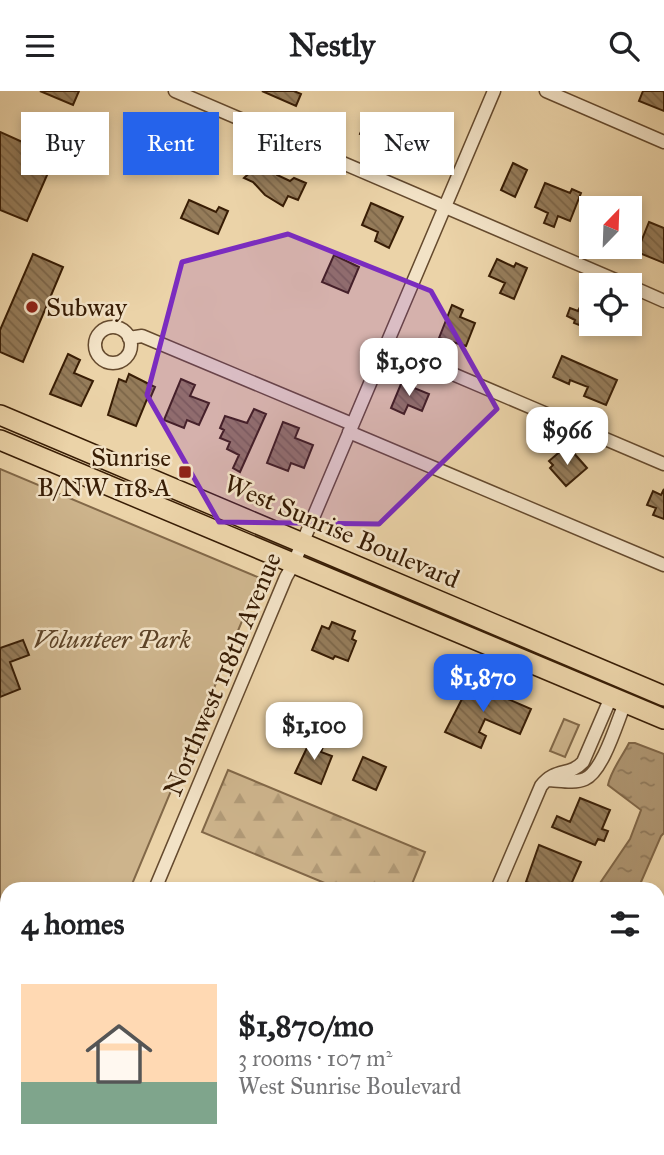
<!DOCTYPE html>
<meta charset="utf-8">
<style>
:root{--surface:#fff;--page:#f6f6f6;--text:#202124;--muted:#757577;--accent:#2563eb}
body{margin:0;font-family:"IM FELL Great Primer",serif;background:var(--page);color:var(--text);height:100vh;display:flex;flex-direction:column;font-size:26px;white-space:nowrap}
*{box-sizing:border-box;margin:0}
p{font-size:23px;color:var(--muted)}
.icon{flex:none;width:38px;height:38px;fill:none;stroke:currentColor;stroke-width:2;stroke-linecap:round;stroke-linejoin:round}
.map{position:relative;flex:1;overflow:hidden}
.details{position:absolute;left:0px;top:791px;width:665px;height:273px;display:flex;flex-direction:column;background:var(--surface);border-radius:21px 21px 0 0;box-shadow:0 4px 10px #0003}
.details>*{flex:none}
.guide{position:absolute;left:21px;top:21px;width:623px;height:63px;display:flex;gap:14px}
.needle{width:46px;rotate:23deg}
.buttons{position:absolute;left:579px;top:105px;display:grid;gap:14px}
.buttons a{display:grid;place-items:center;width:63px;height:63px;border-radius:0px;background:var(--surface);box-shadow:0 4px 10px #0003;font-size:35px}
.price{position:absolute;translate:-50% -60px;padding:0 16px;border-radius:14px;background:#fff;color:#222;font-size:23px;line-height:46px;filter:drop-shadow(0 2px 4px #0008)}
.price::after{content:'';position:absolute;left:50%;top:42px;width:21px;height:16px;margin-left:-10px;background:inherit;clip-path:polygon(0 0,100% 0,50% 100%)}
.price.current{background:var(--accent);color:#fff}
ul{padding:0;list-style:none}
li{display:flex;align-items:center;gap:21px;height:175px;padding:0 21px}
li span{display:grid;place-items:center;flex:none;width:196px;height:140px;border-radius:0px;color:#555}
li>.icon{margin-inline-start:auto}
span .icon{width:84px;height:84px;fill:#fffc;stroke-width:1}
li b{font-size:30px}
h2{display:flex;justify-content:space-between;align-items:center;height:84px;padding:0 21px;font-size:30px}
.pill{padding:0 24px;border-radius:0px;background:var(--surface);box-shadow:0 4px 10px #0003;font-size:24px;line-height:63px}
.pill.current{background:var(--accent);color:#fff}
header{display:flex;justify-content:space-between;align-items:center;height:91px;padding:0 21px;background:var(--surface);font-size:32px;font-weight:700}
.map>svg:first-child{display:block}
.forest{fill:url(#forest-firs);stroke:#826848;stroke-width:2}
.park{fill:#cdb48c;stroke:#826848;stroke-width:2}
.water{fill:url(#water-ripples);stroke:#7f6546;stroke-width:2}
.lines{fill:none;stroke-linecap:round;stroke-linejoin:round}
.canal{stroke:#ae9571;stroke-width:10}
.building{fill:url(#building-back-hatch);stroke:#381d05;stroke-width:2}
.minor-casing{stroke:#654a2e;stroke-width:15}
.highway-casing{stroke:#381d05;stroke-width:22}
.minor{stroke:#f2e2c6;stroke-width:12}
.highway{stroke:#ebd3a8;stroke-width:19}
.marked{fill:#7b2cbf;fill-opacity:0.2;stroke:#7b2cbf;stroke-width:5;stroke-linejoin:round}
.poi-dot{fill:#8f2418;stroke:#f2e2c6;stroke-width:2.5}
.labels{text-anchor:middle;stroke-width:5;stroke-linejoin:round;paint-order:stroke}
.poi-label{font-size:26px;fill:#381d05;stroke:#f2e2c6;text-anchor:start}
.street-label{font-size:26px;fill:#381d05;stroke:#f2e2c6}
.park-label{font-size:26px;font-style:italic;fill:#5d4327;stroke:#f2e2c6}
</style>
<header><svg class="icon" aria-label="menu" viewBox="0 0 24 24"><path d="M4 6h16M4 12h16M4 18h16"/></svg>Nestly<svg class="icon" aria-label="search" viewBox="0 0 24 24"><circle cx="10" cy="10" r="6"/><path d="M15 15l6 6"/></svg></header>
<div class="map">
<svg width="664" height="1064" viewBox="0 0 664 1064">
<defs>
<pattern id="forest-firs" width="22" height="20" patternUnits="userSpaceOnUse" patternTransform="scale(1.75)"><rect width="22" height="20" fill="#cdb48c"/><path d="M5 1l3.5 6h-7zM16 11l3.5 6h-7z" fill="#b19a77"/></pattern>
<pattern id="water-ripples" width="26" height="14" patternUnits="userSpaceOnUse" patternTransform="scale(1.75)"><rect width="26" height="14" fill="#ae9571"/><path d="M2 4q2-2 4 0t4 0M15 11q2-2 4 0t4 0" fill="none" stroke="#8f795b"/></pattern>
<pattern id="building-back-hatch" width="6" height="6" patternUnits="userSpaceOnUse" patternTransform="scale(1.75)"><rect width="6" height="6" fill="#957c5a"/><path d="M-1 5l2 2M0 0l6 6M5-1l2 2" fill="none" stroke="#7b6548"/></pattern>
</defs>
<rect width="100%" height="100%" fill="#ebd3a8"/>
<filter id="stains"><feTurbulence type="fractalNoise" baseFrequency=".00286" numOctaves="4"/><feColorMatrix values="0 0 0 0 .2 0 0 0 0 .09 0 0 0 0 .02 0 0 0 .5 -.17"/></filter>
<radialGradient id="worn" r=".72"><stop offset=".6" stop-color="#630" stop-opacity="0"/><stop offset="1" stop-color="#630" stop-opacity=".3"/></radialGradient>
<path class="forest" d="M228,679L425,761L410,798H339L202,741Z"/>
<path class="park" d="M0,378L260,487L130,798H7V1057H21L18,1064H0Z
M564,628L579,634L565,666L550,660Z"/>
<path class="water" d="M629,652H635L664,663V742L661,745L638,798H596L630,748L641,719L608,694C611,679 622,666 629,652Z"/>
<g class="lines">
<path class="canal" d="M0,981L7,984
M182,1057L199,1064"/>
</g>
<path class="building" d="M40,0H79L73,14Z
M262,0H294L301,3L296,15Z
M643,0H664V20L639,10Z
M366,29L378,34L372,48L360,43Z
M409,30L431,39L418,69L403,63L401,66L387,60L391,49L400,53Z
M172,35L200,46L189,74L176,69L180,61L164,54Z
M0,41L27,53L23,63L51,75L27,130L0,119Z
M264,69L277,84L290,90L294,87L306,92L298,109L288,105L283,115L265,104L253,91L244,87Z
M513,72L527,79L515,106L501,99Z
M545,92L570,102L572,98L581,102L570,130L558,125L554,136L544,132L548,122L535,116Z
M189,109L216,121L219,116L228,120L218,143L181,127Z
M371,112L403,126L389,157L375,150L378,141L362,134Z
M649,131L664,137V172L637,161Z
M33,163L63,176L23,271L0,261V239Z
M334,164L359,176L348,202L322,191Z
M497,168L514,176L516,172L527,177L514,208L500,202L505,192L489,185Z
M582,212L592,217V239L574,232L575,229L567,225L570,217L578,220Z
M452,214L463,219L460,226L475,232L466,255L439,247Z
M68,263L80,269L74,282L93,290L81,315L50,303Z
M562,265L617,289L606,314L584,305L588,296L570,289L569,293L553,286Z
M129,283L155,296L149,310L147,308L136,335L108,324L119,288L126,291Z
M181,288L195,294L190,305L209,312L199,334L187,329L184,337L164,329Z
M403,288L415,293L414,297L429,303L422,320L408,314L404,323L391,317Z
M254,318L266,323L240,381L233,377L239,364L227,358L230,351L220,347L224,339L220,337L225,325L247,332Z
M283,331L299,337L295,347L313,354L304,377L291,372L288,380L267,372Z
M563,358L567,364L572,360L587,377L566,395L550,377L553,374L549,370Z
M664,398V428L653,424L656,417L647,414L653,400L661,404Z
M332,531L355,540L352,548L356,550L348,570L335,565L333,568L312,559L322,535L329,538Z
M23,549L29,564L10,571L20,598L0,606V557Z
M458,587L476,595L473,603L488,609L492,601L531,618L520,643L485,628L479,641L486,645L481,657L445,641L462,608L451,603Z
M312,646L325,651L321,661L332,665L321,693L295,682Z
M363,666L386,676L376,699L353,689Z
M580,707L610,719L602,738L608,740L604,750L598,748L595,754L552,736L557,725L570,731Z
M539,754L581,771L569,798H545L526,791Z"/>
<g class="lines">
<defs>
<path id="minor" d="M175,0L627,194
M546,0L664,51
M630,195L664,210
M95 254a18 18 0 1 1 36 0a18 18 0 1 1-36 0Z
M129,247L142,245L352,333
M387,255L664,373
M349,341L664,474
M547,689C558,689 574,693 585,688C603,680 617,631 625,612
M155,798L286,486L293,474L494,0
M497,798L541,695C556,676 569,686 583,671L611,606
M658,943L664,929
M42,1064L45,1057
M606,1064L609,1057"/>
<path id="highway" d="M0,324L664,605
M0,349L664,628"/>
</defs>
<use href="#minor" class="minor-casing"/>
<use href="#highway" class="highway-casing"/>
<use href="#minor" class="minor"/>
<use href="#highway" class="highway"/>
</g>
<path class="marked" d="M288,143L431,200L497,318L379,433L219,431L147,304L182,171Z"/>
<g class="poi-dot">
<circle cx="32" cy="216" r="7"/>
<rect x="178" y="374" width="14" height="14" rx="3.5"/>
</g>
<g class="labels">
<g class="poi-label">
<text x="46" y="225">Subway</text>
<text x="171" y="375" text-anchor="end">Sunrise<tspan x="171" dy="30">B/NW 118 A</tspan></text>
</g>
<g class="street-label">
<text transform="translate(342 440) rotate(23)" y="9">West Sunrise Boulevard</text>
<text transform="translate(222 583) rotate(-67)" y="9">Northwest 118th Avenue</text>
</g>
<g class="park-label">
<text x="112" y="557">Volunteer Park</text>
</g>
</g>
<rect width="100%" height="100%" filter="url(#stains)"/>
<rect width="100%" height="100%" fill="url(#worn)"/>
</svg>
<div class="buttons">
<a><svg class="needle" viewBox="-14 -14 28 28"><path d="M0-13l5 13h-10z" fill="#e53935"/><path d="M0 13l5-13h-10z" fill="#757577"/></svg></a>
<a><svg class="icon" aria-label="locate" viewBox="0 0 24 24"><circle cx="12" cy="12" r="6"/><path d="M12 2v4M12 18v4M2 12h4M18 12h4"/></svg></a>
</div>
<b class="price" style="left:409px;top:307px">$1,050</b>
<b class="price" style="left:567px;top:376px">$966</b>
<b class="price current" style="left:483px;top:623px">$1,870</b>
<b class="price" style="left:314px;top:671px">$1,100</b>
<div class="guide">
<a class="pill">Buy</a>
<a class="pill current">Rent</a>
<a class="pill">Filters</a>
<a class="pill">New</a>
</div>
<section class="details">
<h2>4 homes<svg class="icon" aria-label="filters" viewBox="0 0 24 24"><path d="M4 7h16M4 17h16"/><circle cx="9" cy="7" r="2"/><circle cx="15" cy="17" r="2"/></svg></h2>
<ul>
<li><span style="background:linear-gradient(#ffd9b3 70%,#7fa58c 0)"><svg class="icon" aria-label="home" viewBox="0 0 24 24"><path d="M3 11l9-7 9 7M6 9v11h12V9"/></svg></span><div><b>$1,870/mo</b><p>3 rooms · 107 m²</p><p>West Sunrise Boulevard</p></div></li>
</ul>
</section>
</div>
